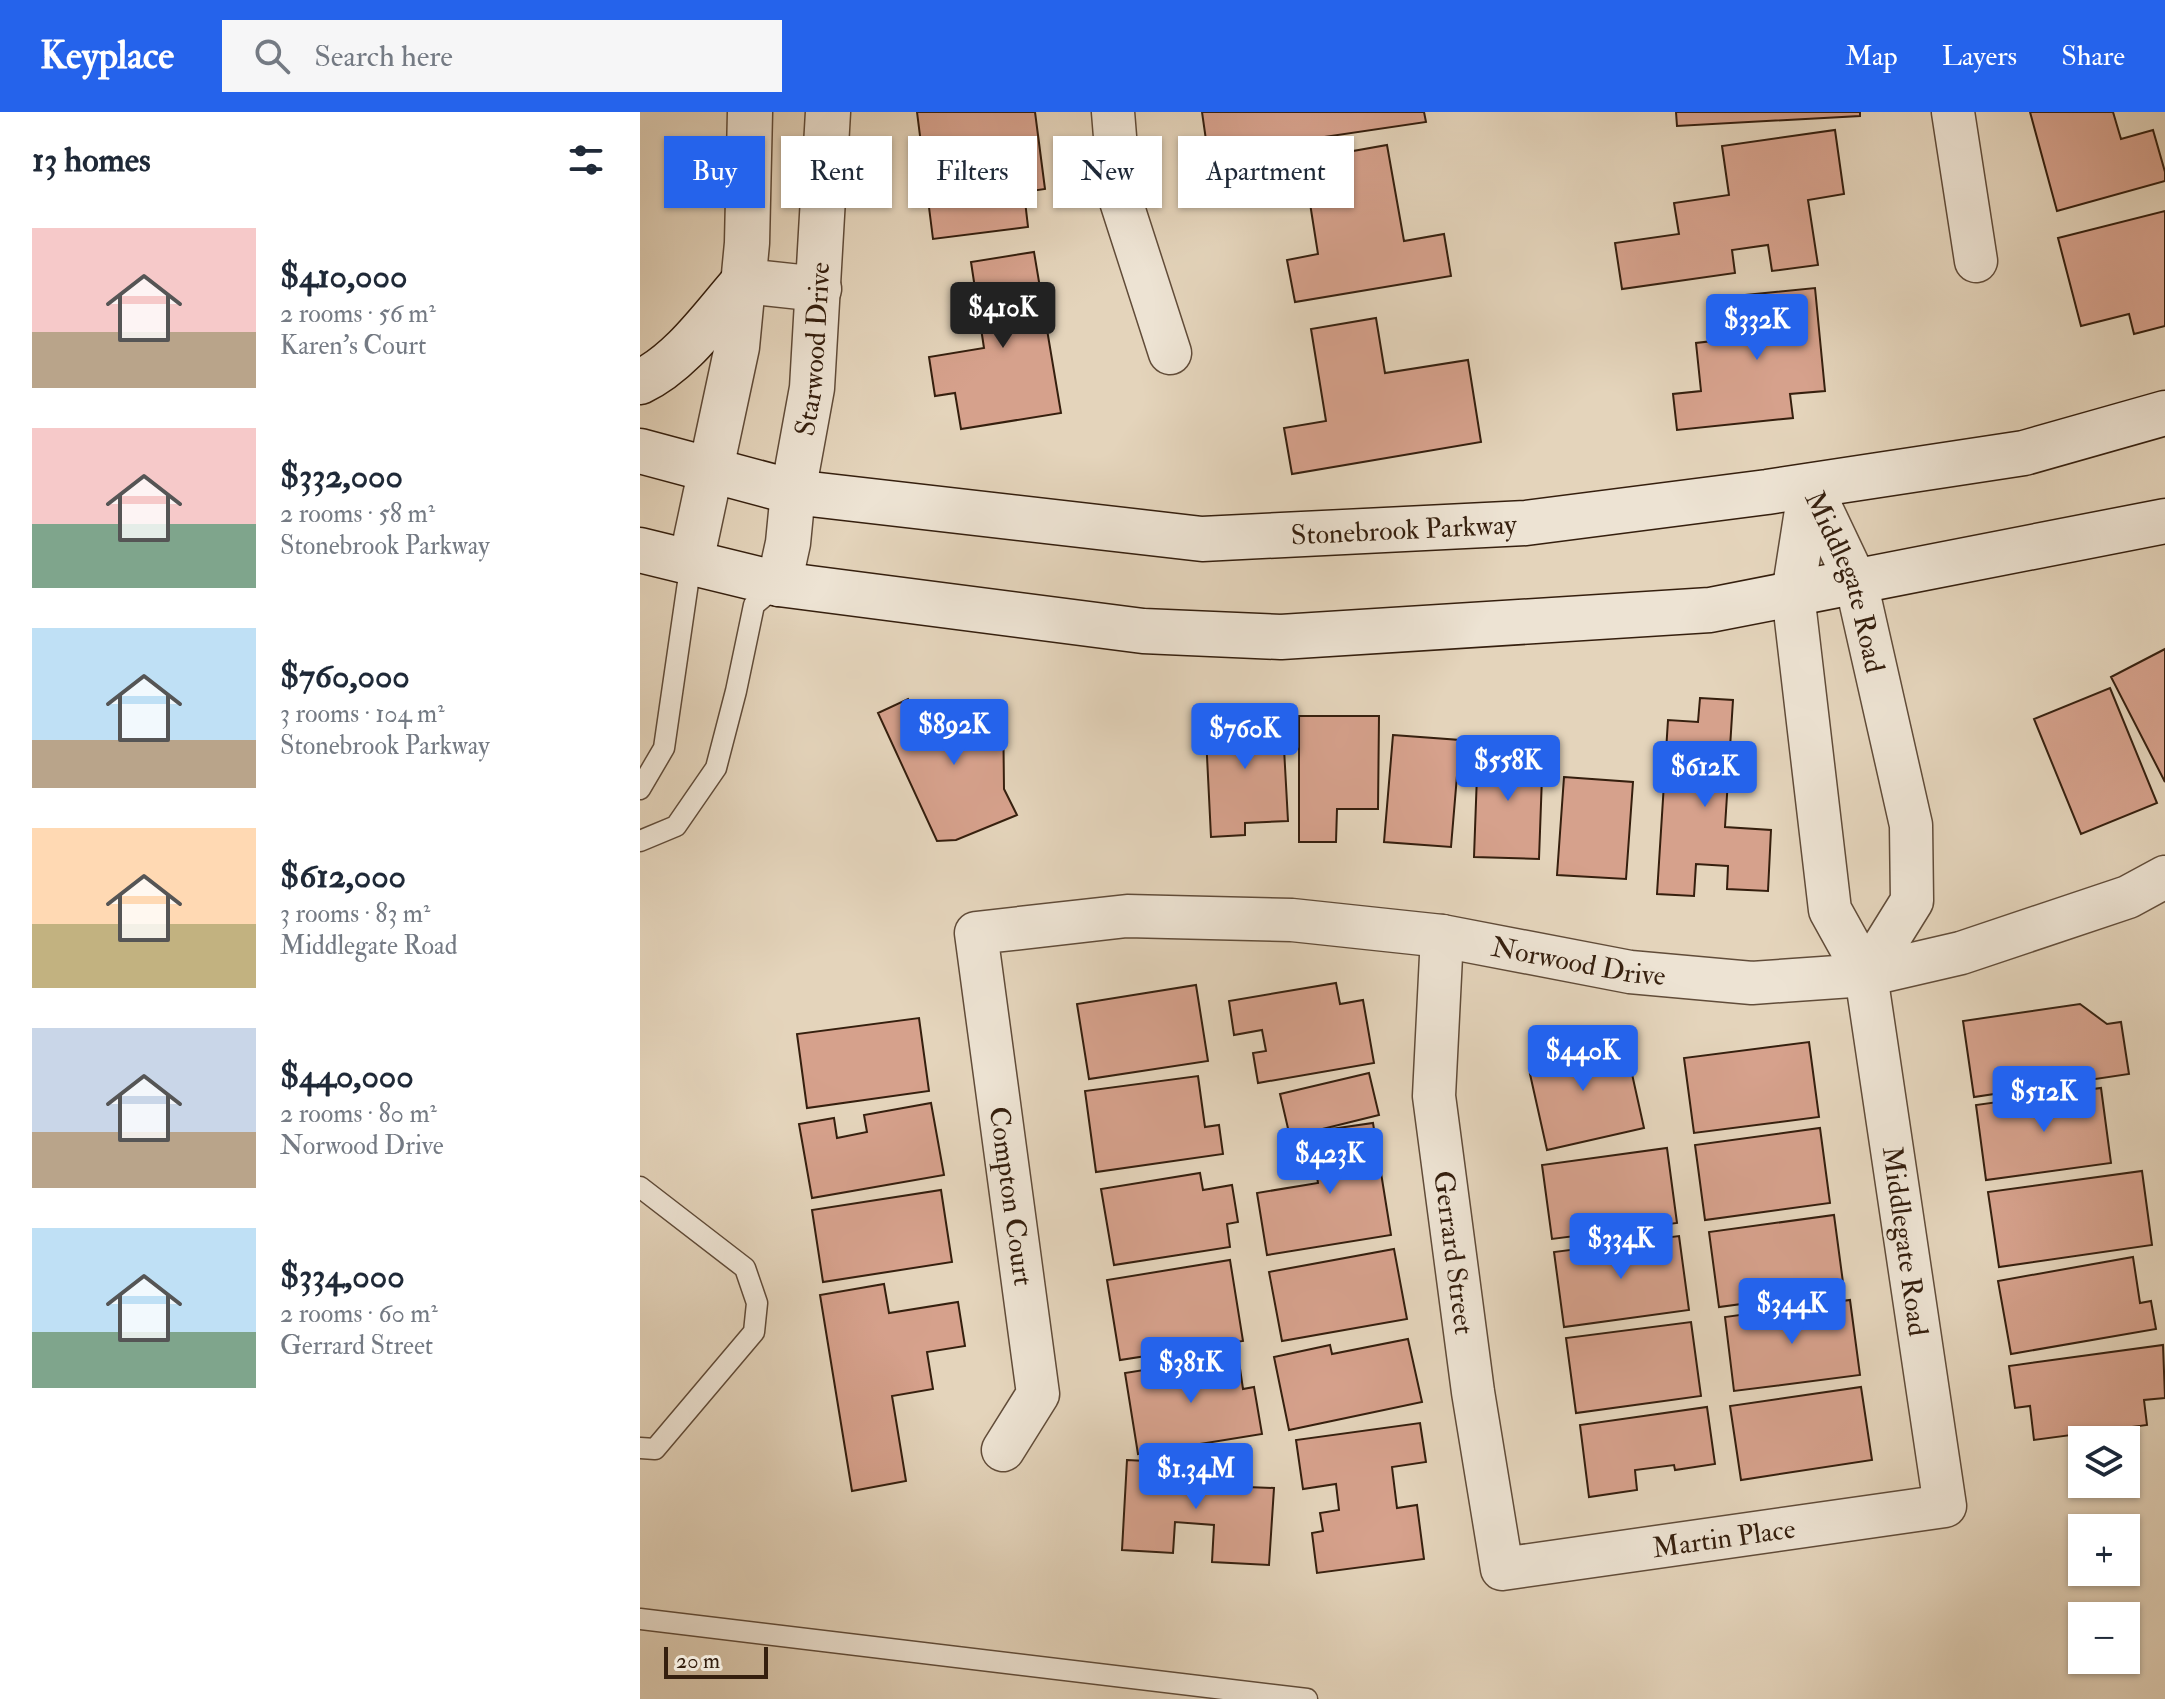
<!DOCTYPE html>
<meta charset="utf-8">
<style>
:root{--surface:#fff;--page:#f6f6f7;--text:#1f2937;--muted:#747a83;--accent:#2563eb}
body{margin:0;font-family:"IM FELL Double Pica",serif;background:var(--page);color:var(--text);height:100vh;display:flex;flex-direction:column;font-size:30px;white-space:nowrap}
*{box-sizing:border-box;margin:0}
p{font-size:26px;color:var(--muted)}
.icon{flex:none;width:44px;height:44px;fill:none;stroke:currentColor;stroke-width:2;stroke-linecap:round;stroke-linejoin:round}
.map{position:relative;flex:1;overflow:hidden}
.details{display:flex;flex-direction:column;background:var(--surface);width:640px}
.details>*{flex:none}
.banner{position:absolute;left:24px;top:24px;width:760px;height:72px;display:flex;gap:16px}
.controls{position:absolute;left:1428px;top:1314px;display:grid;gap:16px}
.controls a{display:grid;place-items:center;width:72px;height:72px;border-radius:0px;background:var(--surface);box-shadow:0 2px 6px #0004;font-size:40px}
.scale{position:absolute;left:24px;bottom:20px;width:104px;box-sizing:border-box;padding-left:8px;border:4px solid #351f0e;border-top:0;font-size:22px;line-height:28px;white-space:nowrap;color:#351f0e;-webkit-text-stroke:6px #ede3d3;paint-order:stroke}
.price{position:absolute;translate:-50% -68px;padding:0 18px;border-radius:8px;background:var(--accent);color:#fff;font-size:26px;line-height:52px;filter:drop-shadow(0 2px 4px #0008)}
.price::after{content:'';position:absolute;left:50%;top:48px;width:24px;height:18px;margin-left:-12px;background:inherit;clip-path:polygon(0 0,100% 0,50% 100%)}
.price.selected{background:#222;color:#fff}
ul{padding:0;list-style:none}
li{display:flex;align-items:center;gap:24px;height:200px;padding:0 32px}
li span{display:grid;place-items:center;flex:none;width:224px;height:160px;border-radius:0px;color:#555}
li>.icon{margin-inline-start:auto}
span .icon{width:96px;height:96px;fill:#fffc;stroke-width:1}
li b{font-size:34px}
h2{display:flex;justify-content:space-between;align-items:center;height:96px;padding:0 32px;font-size:34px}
.tag{padding:0 28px;border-radius:0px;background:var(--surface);box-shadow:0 2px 6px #0004;font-size:28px;line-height:72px}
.tag.selected{background:var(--accent);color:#fff}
header{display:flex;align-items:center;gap:48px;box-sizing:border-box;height:112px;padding:0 40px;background:var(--accent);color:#fff}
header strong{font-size:38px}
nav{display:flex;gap:44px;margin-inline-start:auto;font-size:28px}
.search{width:560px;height:72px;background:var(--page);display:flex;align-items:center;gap:20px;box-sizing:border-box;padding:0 28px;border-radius:0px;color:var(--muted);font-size:30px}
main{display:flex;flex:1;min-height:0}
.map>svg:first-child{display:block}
.building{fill:#d6a18c;stroke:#351f0e;stroke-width:2}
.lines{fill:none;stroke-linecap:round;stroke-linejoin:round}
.service-casing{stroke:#614c39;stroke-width:23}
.minor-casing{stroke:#614c39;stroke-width:45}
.tertiary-casing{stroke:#614c39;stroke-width:47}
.secondary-casing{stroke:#351f0e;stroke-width:47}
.service{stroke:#ede3d3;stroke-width:20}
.minor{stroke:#ede3d3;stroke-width:42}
.tertiary{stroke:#ede3d3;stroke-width:44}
.secondary{stroke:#ede3d3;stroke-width:44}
.labels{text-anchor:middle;stroke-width:6;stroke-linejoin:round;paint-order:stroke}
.street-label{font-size:28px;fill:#351f0e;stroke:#ede3d3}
</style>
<header>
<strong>Keyplace</strong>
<div class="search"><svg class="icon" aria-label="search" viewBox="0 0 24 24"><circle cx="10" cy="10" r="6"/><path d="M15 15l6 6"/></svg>Search here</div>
<nav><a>Map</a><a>Layers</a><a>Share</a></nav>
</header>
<main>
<section class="details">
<h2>13 homes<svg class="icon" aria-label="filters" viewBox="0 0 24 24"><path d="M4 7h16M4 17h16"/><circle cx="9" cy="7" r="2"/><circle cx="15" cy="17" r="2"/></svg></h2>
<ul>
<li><span style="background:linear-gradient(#f6c9c9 65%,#b9a48a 0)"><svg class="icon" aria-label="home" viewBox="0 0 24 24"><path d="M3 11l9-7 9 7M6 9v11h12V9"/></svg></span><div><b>$410,000</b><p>2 rooms · 56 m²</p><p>Karen's Court</p></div></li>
<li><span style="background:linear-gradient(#f6c9c9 60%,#7fa58c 0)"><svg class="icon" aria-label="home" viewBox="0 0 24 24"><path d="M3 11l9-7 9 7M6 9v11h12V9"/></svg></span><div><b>$332,000</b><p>2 rooms · 58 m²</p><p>Stonebrook Parkway</p></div></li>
<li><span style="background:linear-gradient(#bfe0f5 70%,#b9a48a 0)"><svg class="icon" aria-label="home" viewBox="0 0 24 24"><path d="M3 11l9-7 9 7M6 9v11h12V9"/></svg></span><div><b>$760,000</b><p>3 rooms · 104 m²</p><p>Stonebrook Parkway</p></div></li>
<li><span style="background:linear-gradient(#ffd9b3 60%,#c2b280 0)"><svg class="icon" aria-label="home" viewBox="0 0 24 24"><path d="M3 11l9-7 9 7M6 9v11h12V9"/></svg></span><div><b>$612,000</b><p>3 rooms · 83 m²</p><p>Middlegate Road</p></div></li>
<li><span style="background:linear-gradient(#c9d6e8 65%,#b9a48a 0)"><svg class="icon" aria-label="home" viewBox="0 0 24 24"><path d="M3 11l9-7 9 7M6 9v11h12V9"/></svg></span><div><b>$440,000</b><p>2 rooms · 80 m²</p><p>Norwood Drive</p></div></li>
<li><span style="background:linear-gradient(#bfe0f5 65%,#7fa58c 0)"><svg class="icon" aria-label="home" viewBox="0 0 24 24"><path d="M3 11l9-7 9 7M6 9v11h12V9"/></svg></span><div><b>$334,000</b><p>2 rooms · 60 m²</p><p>Gerrard Street</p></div></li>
</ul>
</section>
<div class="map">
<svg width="1525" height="1587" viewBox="0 0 1525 1587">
<rect width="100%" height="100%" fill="#e4d4bb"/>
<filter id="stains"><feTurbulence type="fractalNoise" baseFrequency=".0025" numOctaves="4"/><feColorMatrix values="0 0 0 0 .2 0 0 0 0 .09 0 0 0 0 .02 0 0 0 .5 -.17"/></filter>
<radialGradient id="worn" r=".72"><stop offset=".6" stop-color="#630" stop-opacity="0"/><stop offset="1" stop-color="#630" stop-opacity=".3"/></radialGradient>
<path class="building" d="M277,0H395L405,77L384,80L388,115L293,127Z
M562,0H784L786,10L568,42Z
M1036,0H1220V4L1037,14Z
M1390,0H1473L1481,27L1513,18L1525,60V69L1417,99Z
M1195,18L1204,82L1168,88L1178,153L1132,159L1128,133L1092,138L1095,161L982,177L975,131L1039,122L1034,91L1089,83L1082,34Z
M747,33L764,129L804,122L811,164L655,190L647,148L678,142L669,85L617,94L611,57Z
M1525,99V214L1494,222L1489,202L1441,214L1418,126Z
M394,140L421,301L321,317L315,281L295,284L289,245L344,236L331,150Z
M1175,176L1185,279L1150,282L1153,306L1037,318L1033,282L1061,279L1056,231L1090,227L1086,185Z
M736,206L745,261L828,248L841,330L652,362L644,316L686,309L671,217Z
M1525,537V670L1471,565Z
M1470,576L1517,691L1441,722L1394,607Z
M1060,586L1093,588L1085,715L1131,718L1128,779L1087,777L1088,754L1056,752L1054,784L1017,782L1028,608L1058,610Z
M268,587L282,619L300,611H320L319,592L363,590L364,677L377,703L316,728L297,729L238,601Z
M642,600L648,709L605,711V723L571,725L565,604Z
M659,604H739L738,697H697L696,730H659Z
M753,623L820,628L811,735L744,730Z
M838,635L903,637L899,747L834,745Z
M924,665L993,670L986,767L917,763Z
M696,871L700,892L723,888L734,951L618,971L613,941L626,939L622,918L594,923L589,889Z
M556,873L568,949L449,967L437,892Z
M1440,892L1467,912L1481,910L1489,962L1334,985L1323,909Z
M279,906L289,979L167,996L157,922Z
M946,917L954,952L988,944L1004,1016L907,1038L890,962L908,959L901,927Z
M1169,930L1179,1005L1054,1021L1044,946Z
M729,961L739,1003L650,1025L640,982Z
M558,964L565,1015L579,1013L583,1042L456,1060L445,979Z
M1461,976L1471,1051L1346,1068L1336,993Z
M291,991L304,1063L172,1086L159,1012L194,1006L197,1026L227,1020L224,1003Z
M733,1011L751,1123L627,1143L617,1081L678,1071L670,1020Z
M1180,1016L1190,1091L1065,1108L1055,1033Z
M1027,1036L1037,1111L912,1127L902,1053Z
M1502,1059L1512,1133L1359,1155L1348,1080Z
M560,1061L563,1078L592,1073L598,1110L587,1112L590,1135L474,1153L461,1077Z
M301,1078L312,1150L183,1170L172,1098Z
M1194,1103L1204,1178L1079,1195L1069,1120Z
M1039,1124L1049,1198L924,1215L914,1140Z
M754,1137L767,1207L642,1229L629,1160Z
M1493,1145L1500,1191L1511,1189L1516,1217L1371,1242L1358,1169Z
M590,1148L603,1229L480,1248L467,1168Z
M244,1172L249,1201L318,1190L325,1234L287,1240L293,1277L252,1284L266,1369L212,1379L180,1183Z
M1210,1188L1220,1263L1094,1279L1085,1205Z
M1051,1210L1061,1284L936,1301L926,1226Z
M768,1227L782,1290L649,1318L634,1245L690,1233L692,1242Z
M1523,1233L1525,1286L1504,1288L1507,1313L1394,1328L1390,1294L1375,1296L1369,1254Z
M598,1243L603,1277L614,1275L622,1322L498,1342L485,1261Z
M1221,1275L1232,1348L1101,1368L1090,1294Z
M1067,1295L1075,1352L1035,1358L1034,1353L995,1358L997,1378L949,1385L940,1313Z
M780,1311L786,1350L752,1355L757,1396L777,1393L784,1447L677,1461L672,1421L683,1419L680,1401L699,1398L696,1372L663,1377L656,1328Z
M487,1348L583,1353L582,1374L634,1376L629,1453L572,1450L574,1413L535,1410L533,1441L482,1438Z"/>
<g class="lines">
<defs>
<path id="service" d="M0,677L24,636L51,450
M0,729L36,714L76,656L96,579L114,493L138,473
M0,1075L105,1156L117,1191L114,1220L15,1337L0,1336
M0,1507L667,1587"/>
<g id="minor">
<path d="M473,0L480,86L530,241"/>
<path d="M1313,0L1336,149"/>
<path id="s1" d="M1170,373L1216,470L1271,713L1272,789L1226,863"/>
<path id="s2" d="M802,824L794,984L833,1280L862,1457L1305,1394L1226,863L1190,798L1153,482L1170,373"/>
<path id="s3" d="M363,1338L398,1282L336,821L487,804L652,808L802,824L990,860L1112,871L1226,863L1321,841L1488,785L1525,765"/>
</g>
<g id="tertiary">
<path d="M104,169L179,177"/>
<path d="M51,450L97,235L107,131L110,0"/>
<path id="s4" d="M139,472L148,431L153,380L172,276L188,0"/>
</g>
<g id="secondary">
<path d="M0,270C42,250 73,204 104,169"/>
<path id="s5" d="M0,339L153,380L562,427L886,411L1127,380L1384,341L1525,301"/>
<path d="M0,438L139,472L503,519L641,525L1070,498L1525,409"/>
</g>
</defs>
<use href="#service" class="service-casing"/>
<use href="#minor" class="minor-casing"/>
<use href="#tertiary" class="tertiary-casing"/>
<use href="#secondary" class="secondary-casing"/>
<use href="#service" class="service"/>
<use href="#minor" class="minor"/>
<use href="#tertiary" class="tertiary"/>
<use href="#secondary" class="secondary"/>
</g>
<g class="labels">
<g class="street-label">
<text dy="10" stroke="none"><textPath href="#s4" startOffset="238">Starwood Drive</textPath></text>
<text dy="10" stroke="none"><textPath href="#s5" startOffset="772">Stonebrook Parkway</textPath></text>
<text dy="10" stroke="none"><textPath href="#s1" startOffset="104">Middlegate Road</textPath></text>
<text dy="10" stroke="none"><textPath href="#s3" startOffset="1138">Norwood Drive</textPath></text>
<text transform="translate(372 1084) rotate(82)" y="10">Compton Court</text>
<text transform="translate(1266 1129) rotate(82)" y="10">Middlegate Road</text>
<text dy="10" stroke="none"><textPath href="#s2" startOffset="318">Gerrard Street</textPath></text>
<text dy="10" stroke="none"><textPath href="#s2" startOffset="862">Martin Place</textPath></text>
</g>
</g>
<rect width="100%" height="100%" filter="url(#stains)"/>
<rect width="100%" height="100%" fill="url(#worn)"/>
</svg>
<div class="controls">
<a><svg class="icon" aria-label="layers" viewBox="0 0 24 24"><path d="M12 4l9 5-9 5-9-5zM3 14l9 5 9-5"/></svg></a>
<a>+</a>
<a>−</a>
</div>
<div class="scale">20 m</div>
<b class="price selected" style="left:363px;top:238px">$410K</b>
<b class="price" style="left:1117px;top:250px">$332K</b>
<b class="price" style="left:314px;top:655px">$892K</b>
<b class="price" style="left:605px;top:659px">$760K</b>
<b class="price" style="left:868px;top:691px">$558K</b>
<b class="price" style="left:1065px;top:697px">$612K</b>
<b class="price" style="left:943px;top:981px">$440K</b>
<b class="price" style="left:1404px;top:1022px">$512K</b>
<b class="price" style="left:690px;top:1084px">$423K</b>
<b class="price" style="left:981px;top:1169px">$334K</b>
<b class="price" style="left:1152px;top:1234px">$344K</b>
<b class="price" style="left:551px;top:1293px">$381K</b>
<b class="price" style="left:556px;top:1399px">$1.34M</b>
<div class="banner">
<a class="tag selected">Buy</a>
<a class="tag">Rent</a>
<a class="tag">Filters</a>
<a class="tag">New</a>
<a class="tag">Apartment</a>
</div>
</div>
</main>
